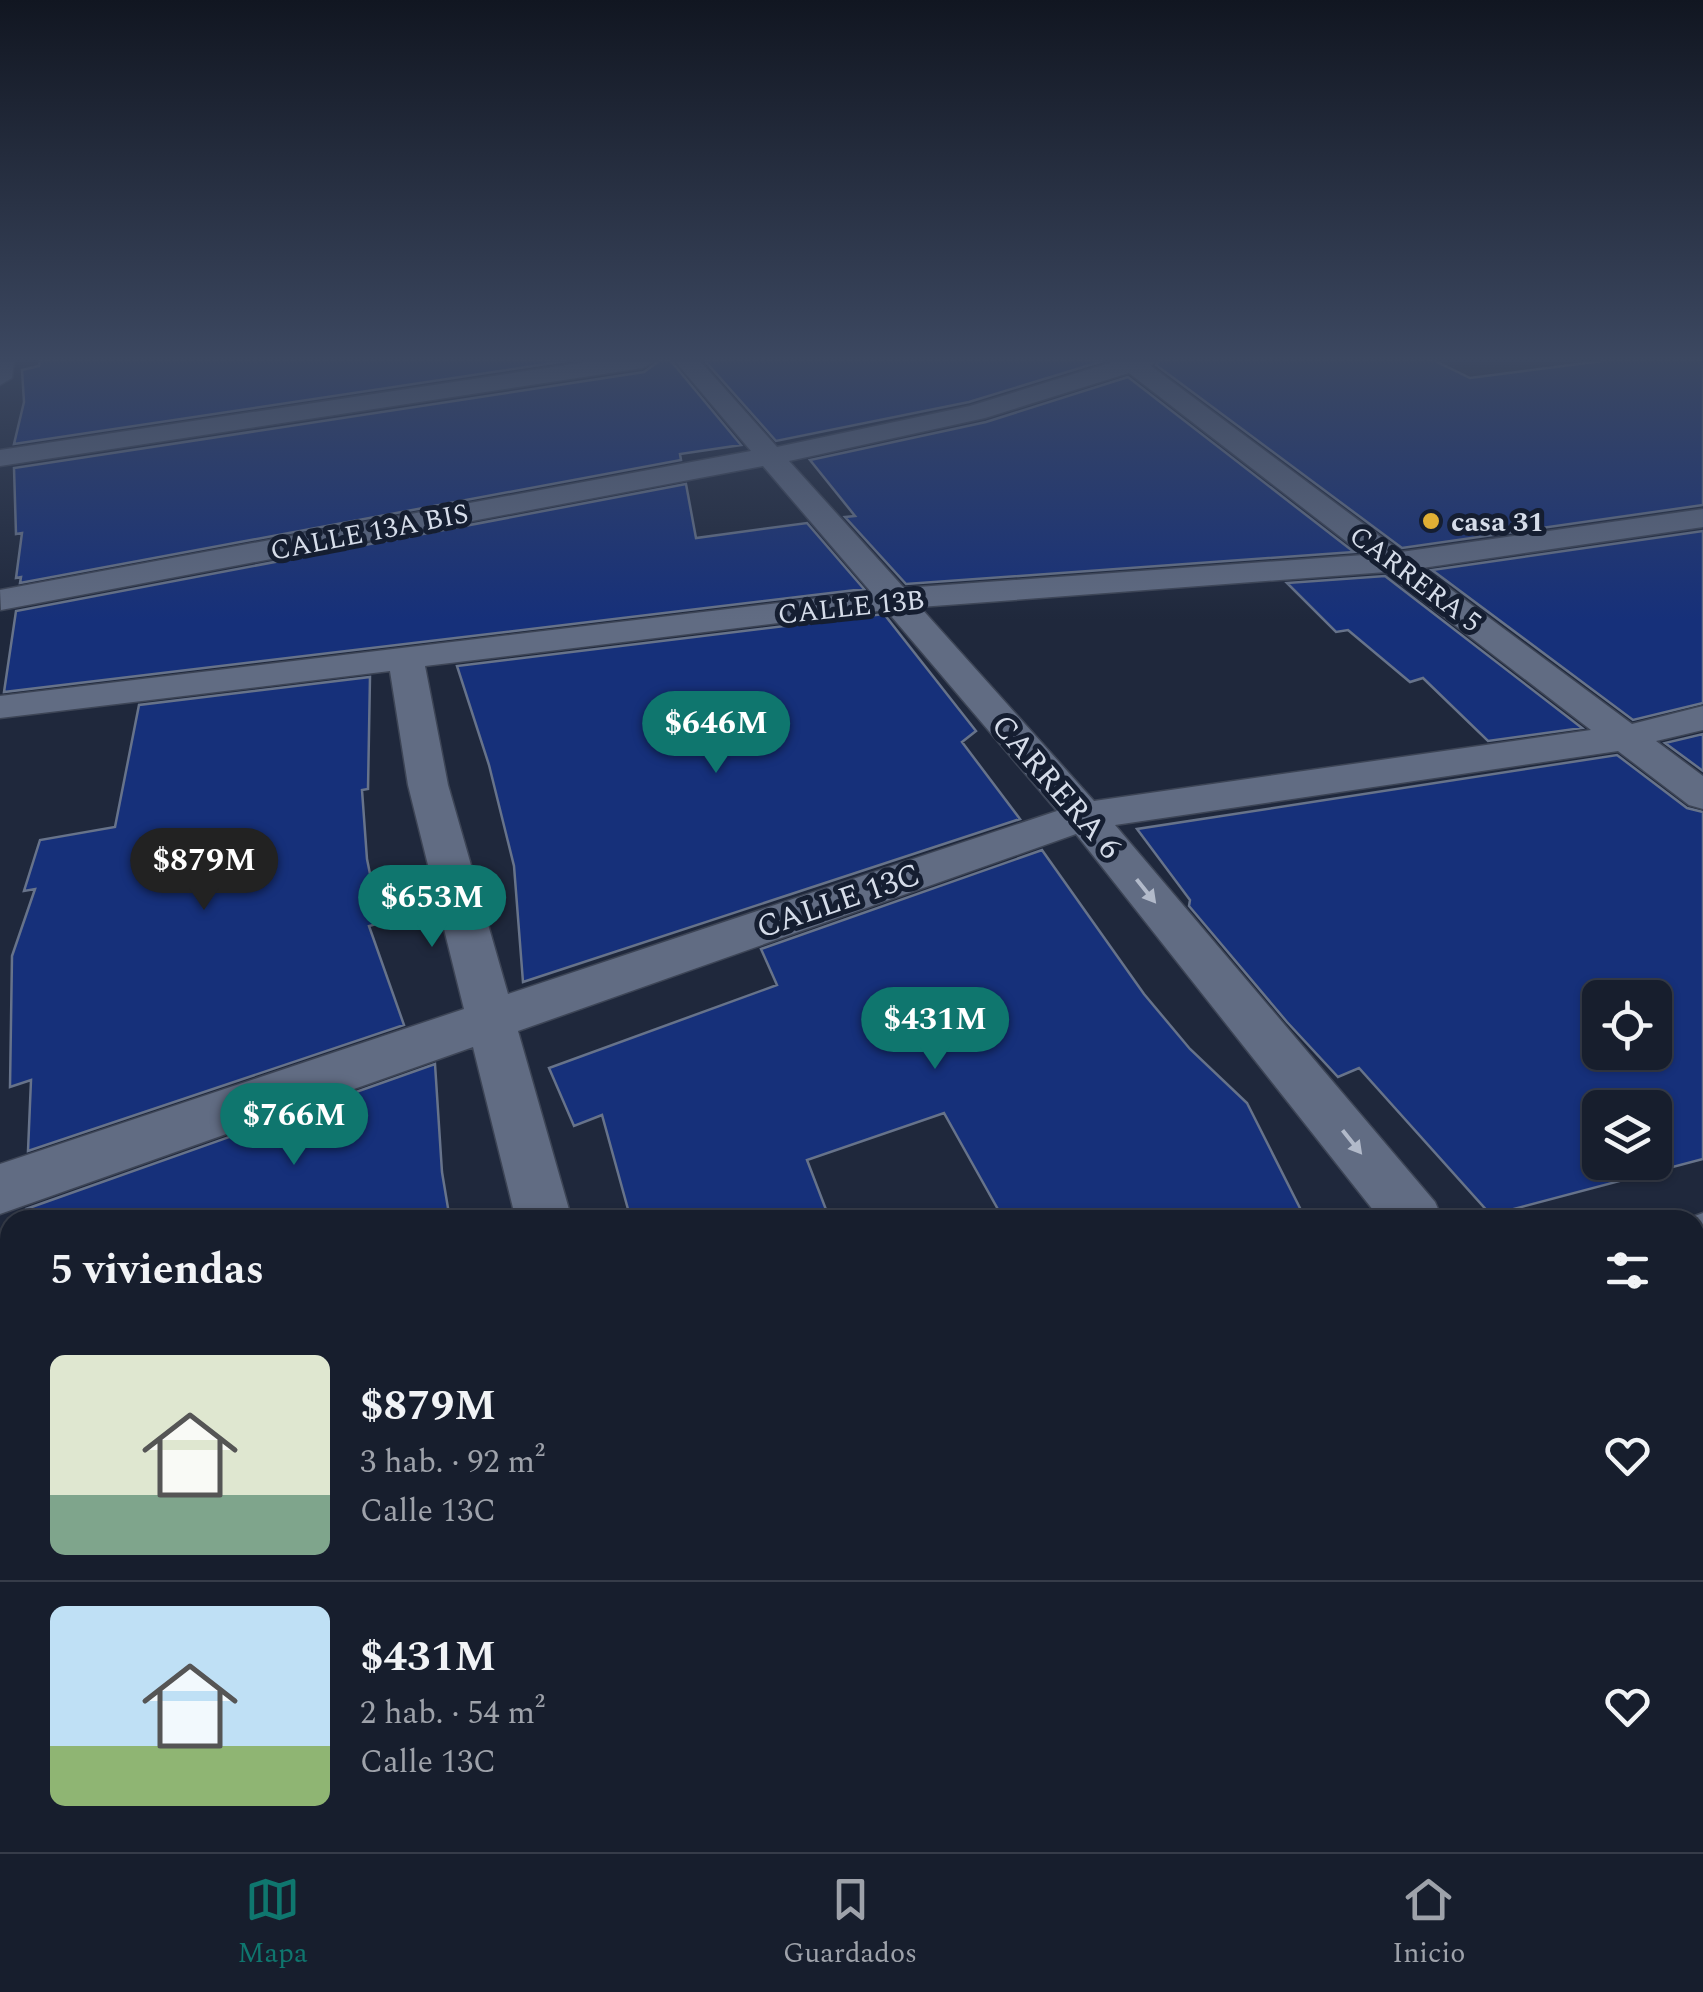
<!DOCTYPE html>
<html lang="es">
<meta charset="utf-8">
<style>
:root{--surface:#171e2d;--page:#242b39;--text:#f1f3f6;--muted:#9ea2aa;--line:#363c49;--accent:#0f766e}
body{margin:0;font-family:Spectral,serif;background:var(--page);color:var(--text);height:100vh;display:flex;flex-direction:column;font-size:38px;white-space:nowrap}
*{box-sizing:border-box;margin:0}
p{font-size:32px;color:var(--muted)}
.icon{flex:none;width:55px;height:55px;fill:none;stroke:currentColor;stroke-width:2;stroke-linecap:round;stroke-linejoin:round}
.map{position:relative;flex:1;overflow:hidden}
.sheet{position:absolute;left:0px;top:1210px;width:1705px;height:642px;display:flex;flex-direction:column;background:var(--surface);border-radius:30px 30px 0 0;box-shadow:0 2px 8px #0004,0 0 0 2px var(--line)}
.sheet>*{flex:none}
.fabs{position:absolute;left:1582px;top:980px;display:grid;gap:20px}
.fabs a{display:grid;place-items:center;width:90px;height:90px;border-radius:15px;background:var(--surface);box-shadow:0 2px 8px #0004,0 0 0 2px var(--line);font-size:50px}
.price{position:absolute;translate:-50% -85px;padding:0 22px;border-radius:35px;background:var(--accent);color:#fff;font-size:32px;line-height:65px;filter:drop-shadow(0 2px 5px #0008)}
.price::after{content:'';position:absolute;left:50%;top:60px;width:30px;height:22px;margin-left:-15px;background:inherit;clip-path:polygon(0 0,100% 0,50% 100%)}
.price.on{background:#222;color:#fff}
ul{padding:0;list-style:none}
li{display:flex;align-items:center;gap:30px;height:250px;padding:0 50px}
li+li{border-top:2px solid var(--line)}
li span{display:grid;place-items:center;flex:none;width:280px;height:200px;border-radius:15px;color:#555}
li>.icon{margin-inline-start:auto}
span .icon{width:120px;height:120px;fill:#fffc;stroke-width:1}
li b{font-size:42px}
h2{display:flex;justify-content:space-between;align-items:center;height:120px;padding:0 50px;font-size:42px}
.dock{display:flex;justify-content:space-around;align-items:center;height:140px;border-top:2px solid var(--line);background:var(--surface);font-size:28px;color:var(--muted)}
.dock a{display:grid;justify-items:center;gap:5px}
.dock .on{color:var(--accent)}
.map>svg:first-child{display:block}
.building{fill:#16307a;stroke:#67738a;stroke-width:2.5;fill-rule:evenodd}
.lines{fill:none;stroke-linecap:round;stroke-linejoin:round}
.service-casing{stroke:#3d4556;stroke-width:3}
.minor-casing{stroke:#3d4556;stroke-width:3}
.service{fill:#616c83;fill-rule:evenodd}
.minor{fill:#616c83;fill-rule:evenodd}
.oneway{fill:#b2baca}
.poi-dot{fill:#e1af34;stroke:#151e31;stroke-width:4}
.labels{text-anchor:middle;stroke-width:10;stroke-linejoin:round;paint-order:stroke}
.far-poi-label{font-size:28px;font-weight:bold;fill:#d5dce9;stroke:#151e31;text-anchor:start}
.far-street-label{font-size:28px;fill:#d5dce9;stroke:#151e31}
.street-label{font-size:32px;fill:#d5dce9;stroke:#151e31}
</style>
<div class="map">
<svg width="1703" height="1852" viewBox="0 0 1703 1852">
<rect width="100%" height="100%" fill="#1f283c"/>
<path class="building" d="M40,361H567L14,444L24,402L22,370L39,366Z
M659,361H671L741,445L680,454L681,460L20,583L21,577L16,578L22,533L16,534L14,468L644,372Z
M705,361H1103L969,402L776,441Z
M1159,361H1435L1470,378L1602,361H1703V505L1402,548L1156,365Z
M1128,377L1354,552L906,584L845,517L855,516L810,460L986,422Z
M686,484L696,538L807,523L864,589L4,692L16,611Z
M1703,531V703L1633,720L1432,570Z
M1385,576L1582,728L1488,741L1423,678L1410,682L1348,630L1336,632L1287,583Z
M884,614L976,731L962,742L1020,819L523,982L514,866L489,765L457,666Z
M370,677L368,789L362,790L367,859L380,923L369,926L404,1025L28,1151L31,1080L10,1087L12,956L35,889L24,891L40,840L115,827L139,705Z
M1703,734V771L1665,743Z
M1617,755L1687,808L1703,812V1159L1491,1215L1359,1068L1338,1077L1287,1022L1189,906L1190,900L1137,829ZM1600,998H1655V1052H1600ZM1600,1108H1655V1162H1600Z
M1042,850L1144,994L1190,1049L1247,1103L1306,1220H1004L944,1113L807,1160L830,1220H631L602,1115L574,1126L549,1068L777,985L761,949Z
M435,1064L442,1172L450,1220H26V1209Z"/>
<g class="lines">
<defs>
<path id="service" d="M880,1842H919L922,1852H882Z
M1245,1842H1285L1289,1852H1248Z"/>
<path id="minor" d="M0,361H14L12,378L0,385Z
M593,361H655L643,368L0,466V450Z
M675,361H700L777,447L970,406L1116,361H1155L1151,366L1401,552L1703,509V527L1422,568L1632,724L1703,706V730L1656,741L1703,776V809L1689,805L1618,751L1115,825L1435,1202L1443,1220H1381L1076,834L518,1031L572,1220H516L473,1047L0,1214V1164L464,1009L408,785L390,671L0,718V696L871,592L763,466L1,610L0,590L751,451ZM1129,373L1364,555L904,588L789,461L985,418ZM1386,572L1591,730L1094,801L920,607ZM886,610L1057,811L508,994L448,785L425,666Z
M1703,1213V1265L1695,1268V1220H1684Z
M1695,1519L1703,1522V1597L1695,1594Z
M279,1842H371L367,1852H276Z"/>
</defs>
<use href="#service" class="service-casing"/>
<use href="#minor" class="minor-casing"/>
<use href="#service" class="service"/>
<use href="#minor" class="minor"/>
</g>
<defs><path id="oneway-solid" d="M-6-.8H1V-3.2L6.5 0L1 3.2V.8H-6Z" transform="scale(2.5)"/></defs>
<g class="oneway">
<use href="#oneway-solid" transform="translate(1146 891) rotate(51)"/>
<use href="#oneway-solid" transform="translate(1352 1142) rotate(51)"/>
</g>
<linearGradient id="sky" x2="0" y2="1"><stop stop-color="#111621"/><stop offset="0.58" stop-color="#3c4861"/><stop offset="1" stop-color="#3c4861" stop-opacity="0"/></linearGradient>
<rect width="1703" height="620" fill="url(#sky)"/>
<circle class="poi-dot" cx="1431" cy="521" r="10"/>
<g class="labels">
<g class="far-poi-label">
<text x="1451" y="531">casa 31</text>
</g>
<g class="far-street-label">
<text transform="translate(369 531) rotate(-11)" y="10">CALLE 13A BIS</text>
<text transform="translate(1416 578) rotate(37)" y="10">CARRERA 5</text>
<text transform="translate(851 606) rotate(-6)" y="10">CALLE 13B</text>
</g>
<g class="street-label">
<text transform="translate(1057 786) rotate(49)" y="11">CARRERA 6</text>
<text transform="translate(838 900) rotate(-19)" y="11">CALLE 13C</text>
</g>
</g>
</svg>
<div class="fabs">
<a><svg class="icon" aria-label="locate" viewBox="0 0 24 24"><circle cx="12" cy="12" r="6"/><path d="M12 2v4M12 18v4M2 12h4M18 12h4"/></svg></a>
<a><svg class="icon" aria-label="layers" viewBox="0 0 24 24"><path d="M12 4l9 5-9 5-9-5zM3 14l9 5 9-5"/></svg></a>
</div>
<b class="price" style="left:716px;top:776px">$646M</b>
<b class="price on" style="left:204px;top:913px">$879M</b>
<b class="price" style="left:432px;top:950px">$653M</b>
<b class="price" style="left:935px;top:1072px">$431M</b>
<b class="price" style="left:294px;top:1168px">$766M</b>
<section class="sheet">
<h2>5 viviendas<svg class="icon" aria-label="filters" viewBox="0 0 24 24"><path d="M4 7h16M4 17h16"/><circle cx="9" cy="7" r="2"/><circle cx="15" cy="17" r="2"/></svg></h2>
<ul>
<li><span style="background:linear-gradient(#dfe7d0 70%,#7fa58c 0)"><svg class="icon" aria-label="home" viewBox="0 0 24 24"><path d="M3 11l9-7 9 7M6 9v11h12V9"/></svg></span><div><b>$879M</b><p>3 hab. · 92 m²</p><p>Calle 13C</p></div><svg class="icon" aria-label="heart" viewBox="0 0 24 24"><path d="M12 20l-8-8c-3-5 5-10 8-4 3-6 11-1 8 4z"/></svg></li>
<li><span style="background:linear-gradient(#bfe0f5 70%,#8fb573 0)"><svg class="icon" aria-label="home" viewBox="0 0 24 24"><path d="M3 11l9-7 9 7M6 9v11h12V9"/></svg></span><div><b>$431M</b><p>2 hab. · 54 m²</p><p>Calle 13C</p></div><svg class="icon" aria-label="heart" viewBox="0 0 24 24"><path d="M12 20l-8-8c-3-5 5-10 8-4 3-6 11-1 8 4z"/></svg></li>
</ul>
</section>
</div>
<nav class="dock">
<a class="on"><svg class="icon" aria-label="map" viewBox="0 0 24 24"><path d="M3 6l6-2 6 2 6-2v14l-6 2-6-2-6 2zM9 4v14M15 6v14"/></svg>Mapa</a>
<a><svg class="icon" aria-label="saved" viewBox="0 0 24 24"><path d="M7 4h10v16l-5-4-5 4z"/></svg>Guardados</a>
<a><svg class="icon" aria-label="home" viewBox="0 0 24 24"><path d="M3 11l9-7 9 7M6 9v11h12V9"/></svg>Inicio</a>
</nav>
